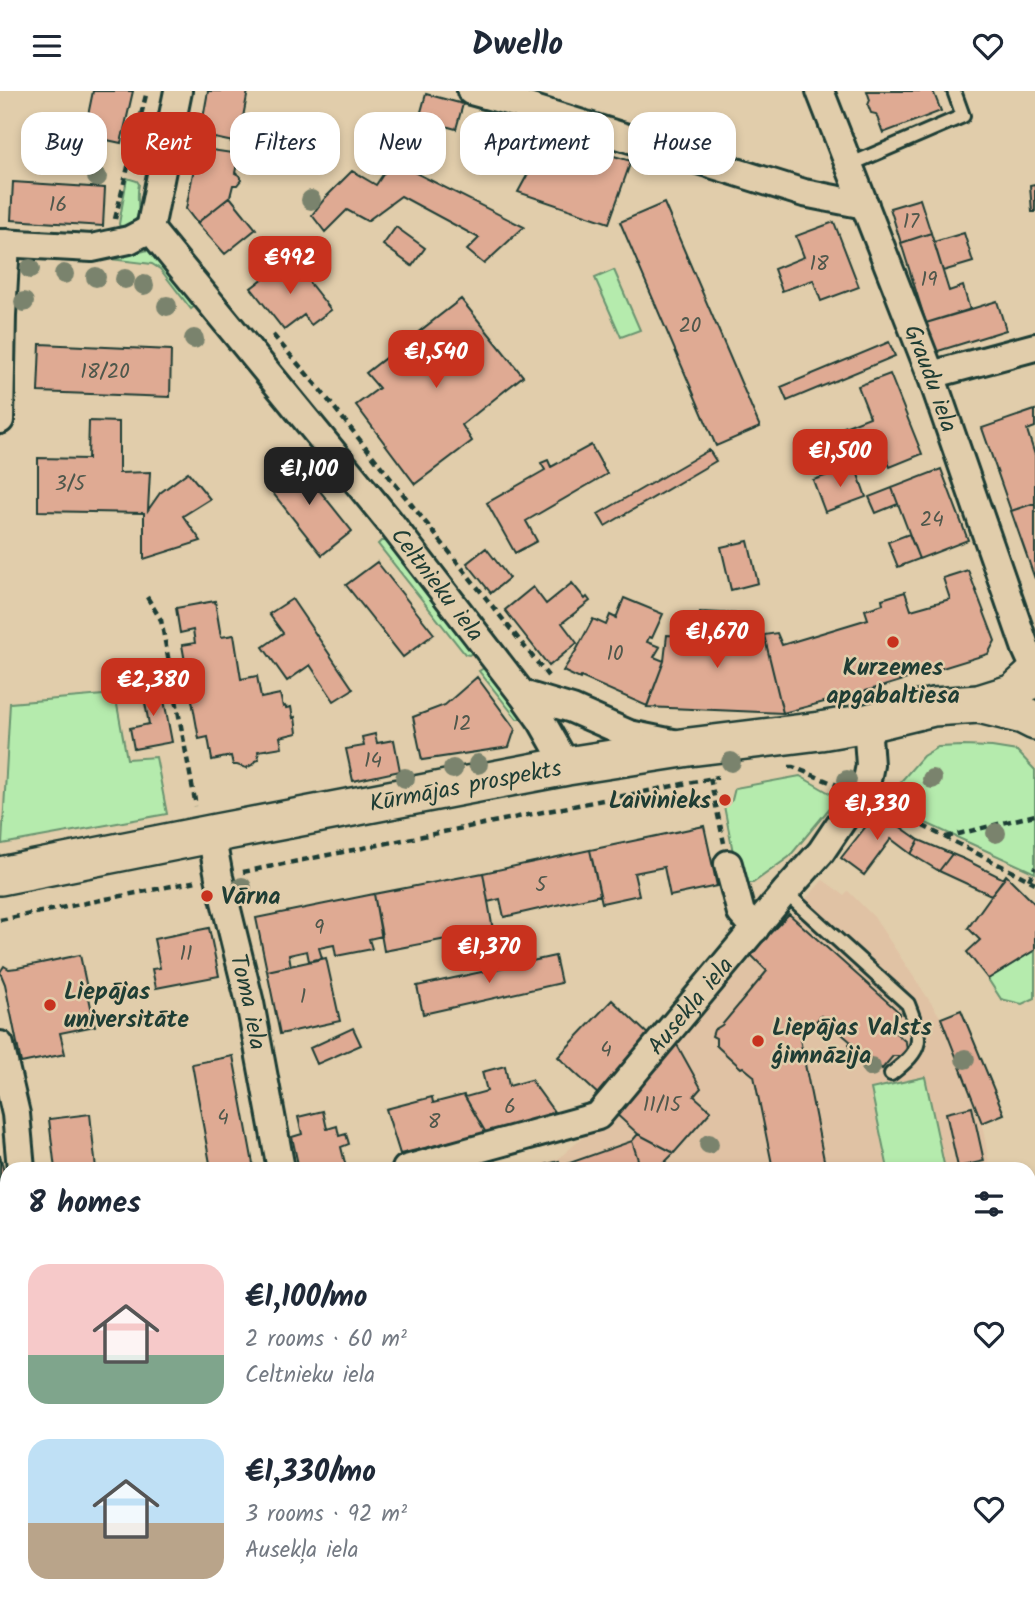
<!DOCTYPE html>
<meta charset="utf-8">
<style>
:root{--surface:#fff;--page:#f6f6f7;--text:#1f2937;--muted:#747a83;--accent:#c8321e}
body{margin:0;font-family:Kalam,sans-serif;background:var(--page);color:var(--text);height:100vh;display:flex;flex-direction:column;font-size:26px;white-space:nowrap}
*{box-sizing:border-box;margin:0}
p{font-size:23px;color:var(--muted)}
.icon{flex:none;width:38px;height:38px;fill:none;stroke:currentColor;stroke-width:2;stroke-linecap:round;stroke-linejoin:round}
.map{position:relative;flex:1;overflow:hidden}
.drawer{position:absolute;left:0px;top:1071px;width:1036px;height:450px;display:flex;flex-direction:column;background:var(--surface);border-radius:21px 21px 0 0;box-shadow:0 4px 10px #0003}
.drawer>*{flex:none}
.banner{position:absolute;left:21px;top:21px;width:994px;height:63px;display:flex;gap:14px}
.price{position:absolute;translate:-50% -60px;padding:0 16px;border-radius:14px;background:var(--accent);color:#fff;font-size:23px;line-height:46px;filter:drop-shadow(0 2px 4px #0008)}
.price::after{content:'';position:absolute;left:50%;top:42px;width:21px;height:16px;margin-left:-10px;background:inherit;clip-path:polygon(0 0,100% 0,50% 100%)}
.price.active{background:#222;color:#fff}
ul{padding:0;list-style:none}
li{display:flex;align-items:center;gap:21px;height:175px;padding:0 28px}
li span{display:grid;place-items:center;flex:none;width:196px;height:140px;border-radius:21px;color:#555}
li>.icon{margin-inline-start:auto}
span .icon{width:84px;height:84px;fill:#fffc;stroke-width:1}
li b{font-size:30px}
h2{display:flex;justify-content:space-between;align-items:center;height:84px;padding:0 28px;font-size:30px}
.tag{padding:0 24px;border-radius:21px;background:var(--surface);box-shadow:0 4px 10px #0003;font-size:24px;line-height:63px}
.tag.active{background:var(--accent);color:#fff}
header{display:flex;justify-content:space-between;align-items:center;height:91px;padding:0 28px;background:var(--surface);font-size:32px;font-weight:600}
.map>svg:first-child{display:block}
.built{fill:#e0c2a4}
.green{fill:#b5ebad;stroke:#6a9470;stroke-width:2}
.building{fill:#dfaa93;stroke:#1f3d34;stroke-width:2}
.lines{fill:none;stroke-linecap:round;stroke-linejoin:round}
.lane-casing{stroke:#1f3d34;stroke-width:18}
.street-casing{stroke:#1f3d34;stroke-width:32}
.secondary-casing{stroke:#1f3d34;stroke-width:42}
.path{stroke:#1f3d34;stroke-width:4.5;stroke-dasharray:7 5;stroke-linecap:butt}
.lane{stroke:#e1cdab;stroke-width:12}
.street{stroke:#e1cdab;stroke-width:26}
.secondary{stroke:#e1cdab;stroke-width:37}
.tree{fill:#7a836d}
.poi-dot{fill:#c8321e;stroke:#e1cdab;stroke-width:2.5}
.labels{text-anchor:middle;stroke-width:5;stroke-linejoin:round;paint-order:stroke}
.number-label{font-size:21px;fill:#4f584c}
.street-label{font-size:24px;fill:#1f3d34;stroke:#e1cdab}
.poi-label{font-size:24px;font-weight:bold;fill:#1f3d34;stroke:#e1cdab;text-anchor:start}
</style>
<header><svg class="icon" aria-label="menu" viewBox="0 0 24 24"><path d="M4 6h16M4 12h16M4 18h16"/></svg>Dwello<svg class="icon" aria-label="heart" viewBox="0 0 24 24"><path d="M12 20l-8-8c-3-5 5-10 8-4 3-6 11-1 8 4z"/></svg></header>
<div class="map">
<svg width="1035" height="1520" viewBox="0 0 1035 1520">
<rect width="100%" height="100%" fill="#e1cdab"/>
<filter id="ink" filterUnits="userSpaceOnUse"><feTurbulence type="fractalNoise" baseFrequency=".0143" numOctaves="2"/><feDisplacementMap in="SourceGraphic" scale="14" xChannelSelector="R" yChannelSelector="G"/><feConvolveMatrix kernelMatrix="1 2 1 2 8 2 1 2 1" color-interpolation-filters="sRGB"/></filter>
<g filter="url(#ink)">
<path class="built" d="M823,789L844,804L848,800L874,826L941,927L982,1032L990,1078H521L558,1068L612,1021Z"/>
<path class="green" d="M127,87L137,90L139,93C134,117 148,125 122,141L119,133Z
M148,159L156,162L200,211L191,218L160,178L152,173L102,167L124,165Z
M614,179L640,239L621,246L595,187Z
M381,450H386L389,452L471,555L472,562L469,564L465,563L378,453Z
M484,577C498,581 516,614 522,628H517L479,580Z
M115,603L127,668L156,666L167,723L2,753L10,612Z
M962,655L992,656L1017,660L1035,679V782L891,716L890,703L923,665L938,656Z
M800,685L838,707L789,766L753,792H739L724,715L732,709L735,697Z
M1035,859V907L1022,913L1001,908L988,888Z
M925,986L945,1078H888L871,998Z
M339,1514H448L449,1520H339Z"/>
<path class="building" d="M93,0H133L121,52L84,44Z
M208,0H248L238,52L200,44Z
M867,0H933L941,20L883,42L876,23L871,22L868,14L870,9Z
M426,3L463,13L456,38L419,28Z
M299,38L329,45L325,61L331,62L333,66L331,74L328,76L321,74L320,76L300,72L290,81L279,69L288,41L298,44Z
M548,46L631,70L609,132L518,101Z
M198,57L239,63L235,82L239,84L241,89L237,94H233L230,106L197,132L186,118Z
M392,70L524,136L484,173L467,159L479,147L401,105L367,130L347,119L325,141L312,124L326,106L352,80L376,94Z
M13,91L105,97L103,135L11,129Z
M1035,93V121H1032L1030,94Z
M230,106L256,138L225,163L197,132Z
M920,108L931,142L901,152L890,117Z
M664,112L760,336L716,355L620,131Z
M834,131L859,196L821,210L813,189L782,200L774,178L804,166L796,145Z
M396,136L425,157L412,175L383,154Z
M931,142L949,200L963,195L970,219L926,232L901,152Z
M964,142L973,171L943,180L934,151Z
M290,167L331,219L311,234L304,224L284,239L251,197Z
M461,208L523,285L462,334L472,350L415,393L356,314L379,297L366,282Z
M997,210L1006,239L935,261L926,232Z
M889,251L895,265L787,310L781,296Z
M40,253L171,259L170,306L38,301Z
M890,283L922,363L890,376L879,350L854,360L850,352L843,355L840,346L847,343L844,336L870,326L858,295Z
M1035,319V336L1027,339L1035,364V412L1011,420L982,337Z
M89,330L119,331V382L150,381L148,419L160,402L188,381L210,408L183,425L201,450L144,468V422L38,420V367L88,368Z
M591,354L607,383L526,430L537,450L515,462L487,412L545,379L541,372L548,369L551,376Z
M709,359L716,370L605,435L598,423Z
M295,369L352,440L322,464L265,392Z
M855,375L866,406L825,421L813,389Z
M941,378L968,449L919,468L892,397Z
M892,397L898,413L876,422L869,406Z
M1035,412V488L1011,420Z
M909,443L919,468L898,476L888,451Z
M748,450L758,492L731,499L721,456Z
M486,457L509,487L491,502L467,472Z
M377,471L434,543L403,566L346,494Z
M968,479L995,550L988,563L884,595L783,622L764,544L777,542L782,554L868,528L865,519L883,513L882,508L905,501L911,519L950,508L943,487Z
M572,492L585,508L587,506L590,510L562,532L577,552L549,575L505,519L533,496L546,513Z
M624,507L663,523L652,547L649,546L647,551L660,556L654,566L664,570L647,615L581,586L580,588L563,580L577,558L593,528L606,534L610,524L616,527Z
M292,508L353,598L334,610L310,574L287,590L263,556L283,542L269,523Z
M215,510L221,546L234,544L241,588L257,585L261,607L280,603L283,616L285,615L286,617L291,616L293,627L295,626L297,642L280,646L282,656L258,660L259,669L255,670L252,674L246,677L237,674H233L231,665L212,669L208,646L199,648L182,554L195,552L193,539L180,542L176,517Z
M700,521L740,523L739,532L736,535V541L755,542L754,552H766L783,622L647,616L664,570L667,544L683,545V538L702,539V533L699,530Z
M477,586L515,638L509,656L422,669L413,626L445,614Z
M160,588L172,651L134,658L130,637L149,633L141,591Z
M375,643L377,652L394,649L400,680L353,690L346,658L364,655L362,646Z
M878,720L919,749L911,763L891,748L864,784L841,767Z
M704,735L717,795L670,805L664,776L634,782L639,804L602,812L590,759Z
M919,749L952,763L939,780L911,763Z
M590,759L600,804L504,826L500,808L488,811L483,782Z
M952,763L964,768L1004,788L991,804L939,780Z
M483,782L493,839L384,860L374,803Z
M1006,784L1035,813V859L988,888L967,861L980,849L968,837Z
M374,803L382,845L369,848L372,858L336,865L334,854L319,857L322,867L309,870L307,860L289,864L291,875L267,880L256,827Z
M789,823L900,922L889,936L906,951L907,960L902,965H893L882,978L863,962L854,964L850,960L849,953L851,951L821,925L800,948L825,1074L834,1072L835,1078H773L754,985L743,976L741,977L719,957L716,954V947L712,945L714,939L722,934L767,880L750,863Z
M209,837L219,885L156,897L152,878L160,877L154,848Z
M80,864L95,935L60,942L65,963L21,972L5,893L0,881L4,875L9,878L17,877Z
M555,865L561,892L423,923L417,895Z
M326,867L340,930L280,943L267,880Z
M612,909L655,950L601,1006L558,966Z
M961,919L1004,1023L982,1032L941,927Z
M353,937L361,954L317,973L310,957Z
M676,952L701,997L694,1005L711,1020L674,1062L638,1043L614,1021Z
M233,965L254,1078H211L192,973Z
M505,975L509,995L531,989L557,1025L486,1042L465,1006L487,1000L482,981Z
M464,1004L486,1042L400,1063L386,1018L432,1006L433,1012Z
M972,1016L984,1070L958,1076L946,1022Z
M323,1020L327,1038L337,1035L339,1045L346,1043L349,1053L341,1056L346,1076L340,1078H299L292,1046L302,1043L298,1026Z
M90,1023L96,1078H55L49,1028Z
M638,1043L674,1062L658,1078H641L632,1050Z
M632,1050L641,1078H562L561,1075Z
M0,1064L5,1086L0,1094Z
M559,1070L562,1078H530Z
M7,1169V1211L0,1213V1170Z
M7,1266V1280L0,1281V1267Z
M1035,1303V1448L1029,1449V1304Z
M7,1351V1392L0,1393V1352Z
M7,1481V1514H61L24,1520H0V1482Z
M202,1514H244V1520H202Z
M801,1514H824V1520H801Z
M824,1514H950L951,1520H824Z"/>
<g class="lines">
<defs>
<path id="lane" d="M849,74L963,25L954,0
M785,801L908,913C923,951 924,957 891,983
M0,1332L7,1331"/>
<g id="street">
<path id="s1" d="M178,0L150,138L389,430L522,603L542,631L567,675"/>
<path d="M471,0L518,13L804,102L865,114"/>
<path id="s2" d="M820,0L931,284L1026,558L1035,578"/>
<path d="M0,152L92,157L129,149L150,138"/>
<path d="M931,284L1035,256"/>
<path d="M0,329L2,224L6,152"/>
<path d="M522,603L572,618L629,643L673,652"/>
<path id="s3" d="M211,743L219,786L250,912L281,1078"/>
<path d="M728,773L741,822L755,838"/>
<path d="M0,954L16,1023L21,1078"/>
<path id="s4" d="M406,1078L598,1025L785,801L821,761L860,703L867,689L870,674L867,632"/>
<path d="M0,1113L7,1111"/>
<path d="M1029,1258L1035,1256"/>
<path d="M0,1432L7,1430"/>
<path d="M656,1514L658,1520"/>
<path d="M975,1514L976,1520"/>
<path d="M302,1520V1514"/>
</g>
<g id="secondary">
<path d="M979,613L1023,624L1035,630"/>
<path id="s5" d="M0,785L211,743L567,675L689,656L820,640L867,632L933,616L979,613L1014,602L1035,583"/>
</g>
</defs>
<use href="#lane" class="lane-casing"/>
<use href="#street" class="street-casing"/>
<use href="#secondary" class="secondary-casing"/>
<path class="path" d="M115,128L147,0
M273,244L317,295L548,585
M147,506L161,529L196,715
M789,676H793L837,694
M710,687L724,752
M880,713L1035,792
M946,746L1035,724
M243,781L718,686
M1029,789L1035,776
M0,829L197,790
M0,1154L7,1152
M0,1284L7,1283
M1029,1291L1035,1290
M0,1294L5,1314
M553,1514L561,1520"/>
<use href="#lane" class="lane"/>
<use href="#street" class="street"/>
<use href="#secondary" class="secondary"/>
</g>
<g class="tree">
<circle cx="97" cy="86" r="10"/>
<circle cx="311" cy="109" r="10"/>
<circle cx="30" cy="178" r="10"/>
<circle cx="64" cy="183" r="10"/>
<circle cx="96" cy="186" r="10"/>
<circle cx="125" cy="188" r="10"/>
<circle cx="144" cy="194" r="10"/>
<circle cx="24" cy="211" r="10"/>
<circle cx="167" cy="215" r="10"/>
<circle cx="194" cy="248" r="10"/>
<circle cx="731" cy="671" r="10"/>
<circle cx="478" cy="673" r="10"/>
<circle cx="453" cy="678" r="10"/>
<circle cx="405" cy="687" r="10"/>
<circle cx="932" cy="688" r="10"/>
<circle cx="847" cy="689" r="10"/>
<circle cx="996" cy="742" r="10"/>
<circle cx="242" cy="796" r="10"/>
<circle cx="965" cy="968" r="10"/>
<circle cx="871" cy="976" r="10"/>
<circle cx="709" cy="1053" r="10"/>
</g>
</g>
<g class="poi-dot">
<circle cx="893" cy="551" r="7"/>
<circle cx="725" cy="709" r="7"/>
<circle cx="207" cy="805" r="7"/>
<circle cx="50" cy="914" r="7"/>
<circle cx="758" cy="950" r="7"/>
</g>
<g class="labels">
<g class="number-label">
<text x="58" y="120">16</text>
<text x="911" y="137">17</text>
<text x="819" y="179">18</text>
<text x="929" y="195">19</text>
<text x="690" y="241">20</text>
<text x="105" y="287">18/20</text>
<text x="70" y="399">3/5</text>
<text x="932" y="435">24</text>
<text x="615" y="569">10</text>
<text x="462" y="639">12</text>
<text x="373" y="676">14</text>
<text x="541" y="800">5</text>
<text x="319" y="843">9</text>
<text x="186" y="869">11</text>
<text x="303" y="912">1</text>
<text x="606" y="965">4</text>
<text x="662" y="1020">11/15</text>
<text x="510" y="1022">6</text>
<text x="223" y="1033">4</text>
<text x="434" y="1037">8</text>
</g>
<g class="street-label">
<text dy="8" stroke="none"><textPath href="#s2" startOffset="308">Graudu iela</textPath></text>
<text dy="8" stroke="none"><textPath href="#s1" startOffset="598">Celtnieku iela</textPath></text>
<text dy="8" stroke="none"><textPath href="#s5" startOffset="474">Kūrmājas prospekts</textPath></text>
<text dy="8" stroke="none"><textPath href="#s3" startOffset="172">Toma iela</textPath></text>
<text dy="8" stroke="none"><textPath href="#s4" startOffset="343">Ausekļa iela</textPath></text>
</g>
<g class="poi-label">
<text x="893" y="584" text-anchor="middle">Kurzemes<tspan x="893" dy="28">apgabaltiesa</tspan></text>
<text x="711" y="717" text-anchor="end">Laivinieks</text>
<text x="221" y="813">Vārna</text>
<text x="64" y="908">Liepājas<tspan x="64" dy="28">universitāte</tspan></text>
<text x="772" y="944">Liepājas Valsts<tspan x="772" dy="28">ģimnāzija</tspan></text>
</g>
</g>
</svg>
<b class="price" style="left:290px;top:205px">€992</b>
<b class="price" style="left:436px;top:299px">€1,540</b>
<b class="price" style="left:840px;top:398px">€1,500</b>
<b class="price active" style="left:309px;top:416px">€1,100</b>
<b class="price" style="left:717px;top:579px">€1,670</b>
<b class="price" style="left:153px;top:627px">€2,380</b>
<b class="price" style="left:877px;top:751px">€1,330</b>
<b class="price" style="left:489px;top:894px">€1,370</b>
<div class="banner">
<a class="tag">Buy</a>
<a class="tag active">Rent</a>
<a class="tag">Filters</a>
<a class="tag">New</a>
<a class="tag">Apartment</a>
<a class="tag">House</a>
</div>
<section class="drawer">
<h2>8 homes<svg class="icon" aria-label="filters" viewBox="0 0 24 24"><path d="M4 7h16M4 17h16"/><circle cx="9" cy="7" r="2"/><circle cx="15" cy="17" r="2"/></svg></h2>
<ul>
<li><span style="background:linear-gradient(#f6c9c9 65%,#7fa58c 0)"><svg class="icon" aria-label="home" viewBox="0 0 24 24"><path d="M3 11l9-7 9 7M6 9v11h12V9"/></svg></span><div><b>€1,100/mo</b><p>2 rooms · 60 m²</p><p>Celtnieku iela</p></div><svg class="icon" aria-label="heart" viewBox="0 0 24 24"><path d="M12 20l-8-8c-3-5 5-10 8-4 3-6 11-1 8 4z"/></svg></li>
<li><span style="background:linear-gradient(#bfe0f5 60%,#b9a48a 0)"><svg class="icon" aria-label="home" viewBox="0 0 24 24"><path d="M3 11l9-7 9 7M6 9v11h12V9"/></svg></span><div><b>€1,330/mo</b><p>3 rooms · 92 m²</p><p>Ausekļa iela</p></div><svg class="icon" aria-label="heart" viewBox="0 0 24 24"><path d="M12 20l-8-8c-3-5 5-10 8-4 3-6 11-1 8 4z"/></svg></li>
</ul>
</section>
</div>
